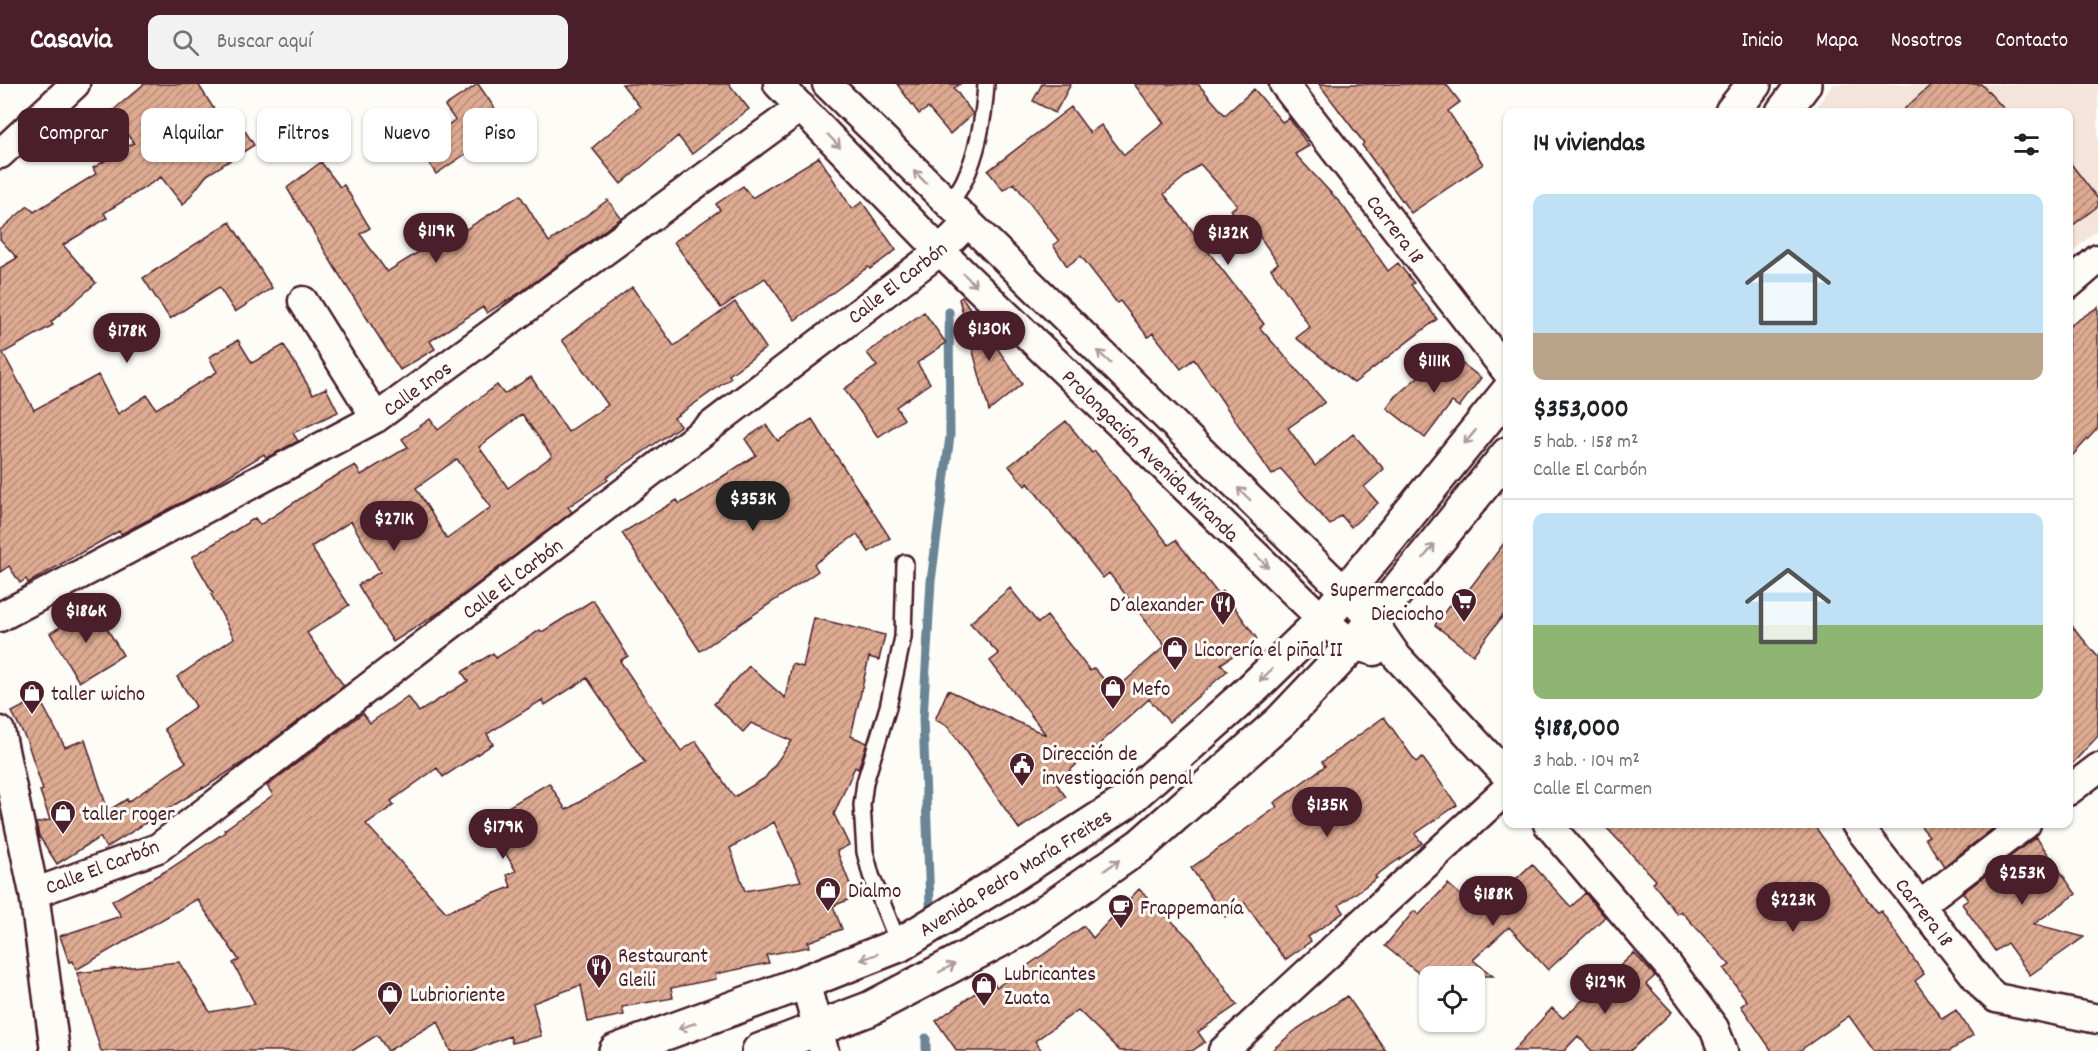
<!DOCTYPE html>
<html lang="es">
<meta charset="utf-8">
<style>
:root{--surface:#fff;--page:#f2f2f2;--text:#202124;--muted:#757577;--line:#e0e0e0;--accent:#4a1f2b}
body{margin:0;font-family:Dekko,sans-serif;background:var(--page);color:var(--text);height:100vh;display:flex;flex-direction:column;font-size:22px;white-space:nowrap}
*{box-sizing:border-box;margin:0}
p{font-size:20px;color:var(--muted)}
.icon{flex:none;width:33px;height:33px;fill:none;stroke:currentColor;stroke-width:2;stroke-linecap:round;stroke-linejoin:round}
.map{position:relative;flex:1;overflow:hidden}
.drawer{position:absolute;left:1503px;top:24px;width:570px;height:720px;display:flex;flex-direction:column;background:var(--surface);border-radius:12px;box-shadow:0 2px 4px #0004}
.drawer>*{flex:none}
.hud{position:absolute;left:18px;top:24px;width:570px;height:54px;display:flex;gap:12px}
.buttons{position:absolute;left:1419px;top:882px;display:grid;gap:12px}
.buttons a{display:grid;place-items:center;width:66px;height:66px;border-radius:12px;background:var(--surface);box-shadow:0 2px 4px #0004;font-size:30px}
.price{position:absolute;translate:-50% -51px;padding:0 14px;border-radius:21px;background:var(--accent);color:#fff;font-size:20px;line-height:39px;filter:drop-shadow(0 2px 3px #0008)}
.price::after{content:'';position:absolute;left:50%;top:36px;width:18px;height:14px;margin-left:-9px;background:inherit;clip-path:polygon(0 0,100% 0,50% 100%)}
.price.on{background:#222;color:#fff}
ul{padding:0;list-style:none}
li{display:grid;align-content:center;gap:12px;height:318px;padding:0 30px}
li+li{border-top:2px solid var(--line)}
li span{display:grid;place-items:center;height:186px;border-radius:12px;color:#555}
li>.icon{margin-inline-start:auto}
span .icon{width:108px;height:108px;fill:#fffc;stroke-width:1}
li b{font-size:26px}
h2{display:flex;justify-content:space-between;align-items:center;height:72px;padding:0 30px;font-size:26px}
.pill{padding:0 21px;border-radius:12px;background:var(--surface);box-shadow:0 2px 4px #0004;font-size:21px;line-height:54px}
.pill.on{background:var(--accent);color:#fff}
header{display:flex;align-items:center;gap:36px;box-sizing:border-box;height:84px;padding:0 30px;background:var(--accent);color:#fff}
header strong{font-size:28px}
nav{display:flex;gap:33px;margin-inline-start:auto;font-size:21px}
.search{width:420px;height:54px;background:var(--page);display:flex;align-items:center;gap:15px;box-sizing:border-box;padding:0 21px;border-radius:12px;color:var(--muted);font-size:22px}
.map>svg:first-child{display:block}
.built{fill:#f4e4d9}
.lines{fill:none;stroke-linecap:round;stroke-linejoin:round}
.stream{stroke:#6a8696;stroke-width:9}
.building{fill:url(#building-hatch);stroke:#4a1f2b;stroke-width:1.5;fill-rule:evenodd}
.service-casing{stroke:#4a1f2b;stroke-width:20}
.minor-casing{stroke:#4a1f2b;stroke-width:33}
.tertiary-casing{stroke:#4a1f2b;stroke-width:38}
.service{stroke:#fdfcf7;stroke-width:15}
.minor{stroke:#fdfcf7;stroke-width:28}
.tertiary{stroke:#fdfcf7;stroke-width:33}
.oneway{stroke:#ac999b}
.labels{text-anchor:middle;stroke-width:6;stroke-linejoin:round;paint-order:stroke}
.street-label{font-size:21px;fill:#4a1f2b;stroke:#fdfcf7}
.poi-label{font-size:21px;fill:#4a1f2b;stroke:#fdfcf7;text-anchor:start}
</style>
<header>
<strong>Casavia</strong>
<div class="search"><svg class="icon" aria-label="search" viewBox="0 0 24 24"><circle cx="10" cy="10" r="6"/><path d="M15 15l6 6"/></svg>Buscar aquí</div>
<nav><a>Inicio</a><a>Mapa</a><a>Nosotros</a><a>Contacto</a></nav>
</header>
<div class="map">
<svg width="2098" height="967" viewBox="0 0 2098 967">
<defs>
<pattern id="building-hatch" width="6" height="6" patternUnits="userSpaceOnUse" patternTransform="scale(1.5)"><rect width="6" height="6" fill="#deab92"/><path d="M-1 1l2-2M0 6l6-6M5 7l2-2" fill="none" stroke="#b68b77"/></pattern>
</defs>
<rect width="100%" height="100%" fill="#fdfcf7"/>
<filter id="ink" filterUnits="userSpaceOnUse"><feTurbulence type="fractalNoise" baseFrequency=".0167" numOctaves="2"/><feDisplacementMap in="SourceGraphic" scale="12" xChannelSelector="R" yChannelSelector="G"/><feConvolveMatrix kernelMatrix="1 2 1 2 8 2 1 2 1" color-interpolation-filters="sRGB"/></filter>
<g filter="url(#ink)">
<path class="built" d="M1833,0H2098V145L2069,171L2068,28H1813Z"/>
<g class="lines">
<path class="stream" d="M930,820L923,635L931,497L950,352L949,228
M926,954V967"/>
</g>
<path class="building" d="M144,0H198L219,33L231,25L254,61L207,91L183,121L161,93L104,129L107,134L63,161L96,199L51,238L53,241L3,269L34,326L98,291L118,330L147,311L156,325L217,288L209,273L238,256L252,279L284,261L313,310L326,304L338,328L293,349L298,357L266,374L264,370L207,405L121,450L119,447L28,499L26,495L20,499L9,482L0,488V184L17,174L0,155V146L28,122L34,128L96,90L93,84L134,59L110,29Z
M478,0L507,42L436,90L418,62L455,36L445,22Z
M622,0H729L749,25L692,70L678,52L621,100L592,64L640,23Z
M897,0H960L954,4L973,30L950,50L928,24L919,30Z
M1042,0H1071L1055,29L1033,17Z
M1134,0H1198L1225,31L1254,5L1282,38L1289,34L1309,62L1295,70L1343,122L1388,187L1398,179L1414,199L1411,201L1437,235L1354,299L1296,254L1310,243L1271,185L1278,179L1251,140L1244,145L1231,126L1237,121L1200,80L1164,110L1264,240L1260,244L1325,318L1288,344L1315,382L1353,350L1384,385L1364,403L1378,419L1351,443L1341,431L1330,441L1281,385L1272,391L1194,275L1181,285L1153,249L1148,253L1120,217L1117,219L1081,172L1067,182L1053,161L1059,157L1014,99L1003,106L988,87L1071,23L1090,49L1101,41L1124,71L1164,39Z
M1319,0H1446L1460,18L1448,27L1483,80L1411,129L1362,61L1364,59Z
M1932,0H1981L2007,28H1901Z
M819,73L852,125L862,118L896,166L870,185L868,183L795,236L765,194L721,224L674,158L720,126L716,120L743,102L752,114Z
M2068,76L2098,115V122L2068,145Z
M321,78L340,103L344,101L370,144L360,150L387,188L428,162L432,167L520,111L549,158L608,116L621,134L521,208L487,229L483,223L430,257L435,265L400,286L335,184L287,104Z
M230,138L272,204L235,228L219,203L170,235L143,194Z
M632,203L674,262L735,218L766,264L729,291L731,294L674,334L680,342L606,394L608,396L568,423L572,428L443,526L393,558L358,501L380,488L351,437L311,463L349,521L307,549L344,602L248,675L204,704L203,703L106,764L100,753L57,780L39,752L36,739L50,736L40,707L43,706L27,657L12,628L39,614L65,663L85,656L108,727L127,715L128,718L186,678L164,645L196,622L177,593L234,554L211,510L213,509L192,473L255,434L260,441L327,397L355,381L361,391L408,363L402,355L430,335L438,346L497,301L504,310L531,293L568,348L608,321L562,256ZM522,330L552,372L508,404L479,363ZM457,375L491,423L447,455L416,404Z
M962,213L1022,300L989,327L959,215Z
M2098,223V344L2068,376V243Z
M924,228L946,259L917,279L930,299L896,323L904,335L878,353L844,305L877,282L867,269Z
M1447,268L1481,294L1459,323L1452,318L1425,354L1387,324L1396,312Z
M812,335L890,454L869,468L857,450L814,480L818,487L700,567L622,449L677,416L680,420L756,371L745,355L766,341L778,357Z
M1066,337L1092,369L1095,367L1169,461L1176,456L1218,510L1223,507L1257,555L1221,580L1227,587L1169,638L1149,615L1056,699L1066,713L1019,745L948,642L935,636L948,606L1046,651L990,577L999,570L970,539L1010,504L1038,539L1047,532L1090,587L1094,584L1114,607L1165,562L1109,489L1103,494L1028,399L1025,402L1009,382Z
M1508,454V525L1473,571L1435,541L1456,512L1461,516Z
M593,516L628,572L620,577L681,667L696,657L734,713L765,694L792,657L751,639L743,648L714,620L749,582L785,614L792,580L803,583L814,534L885,551L879,576L869,573L851,652L867,659L858,685L855,683L834,730L849,761L837,767L855,813L833,822L842,845L808,858L809,863L766,871L769,879L715,890L716,895L671,904L673,914L622,923L624,931L588,938L581,901L533,919L541,952L512,959L510,952L471,967H450L438,937L388,967L377,951L352,967H101L77,889L179,878L210,928L255,920L233,879L239,876L197,815L76,886L73,877L69,878L60,852L121,832L112,817L171,784L225,748L224,746L273,711L267,702L363,629L370,639L408,612L419,628L468,597L462,588L493,569L496,574L540,546L542,548ZM587,594L645,679L566,726L549,699L486,736L516,787L507,791L511,803L446,828L366,740L394,721L391,717L437,684L443,693L493,660L487,650L542,616L545,621ZM774,738L801,797L745,807L730,764Z
M94,523L123,571L79,598L50,549Z
M2068,537L2098,573V652L2068,684Z
M1384,633L1416,678L1422,673L1457,721L1415,750L1422,759L1375,792L1377,794L1339,821L1344,828L1308,853L1311,857L1285,876L1245,819L1225,833L1191,784L1277,723L1274,719L1325,682L1322,678Z
M1603,740H1813L1877,829L1881,827L1924,890L1915,897L1942,935L1956,926L1973,951L1950,967H1874L1849,932L1799,967H1772L1741,922L1747,917L1724,885L1730,881L1681,827L1677,830L1653,799L1656,796Z
M1919,740H1999L1944,782L1925,754L1929,752Z
M2036,753L2076,810L2034,840L2084,853L2030,891L2007,859L1995,867L1962,820L1968,816L1963,809Z
M1532,780L1571,823L1585,809L1605,833L1548,886L1509,843L1473,876L1493,892H1422L1385,862L1414,827L1419,831L1448,800L1480,828Z
M1139,805L1193,858L1237,921L1198,948L1205,958L1192,967H1120L1078,926L1035,957L1042,967H957L936,937L992,897L997,903L1084,842L1093,854Z
M1634,869L1655,892L1646,900L1672,928L1630,967H1592L1578,952L1564,967H1513L1552,924L1563,934Z
M1347,912L1386,967H1271L1297,945Z"/>
<g class="lines">
<defs>
<path id="service" d="M949,121C954,113 960,105 964,97C978,68 984,32 986,0
M899,861L871,791L865,768L862,721L865,698L888,623L903,553L905,479"/>
<path id="minor" d="M778,0L940,167L1323,536L1353,561L1374,567
M827,0L1346,509L1373,538L1397,573L1508,693
M1284,0L1508,289
M0,70L75,0
M2068,201L2098,175
M303,217L376,334
M0,533L376,334L801,23
M0,647L34,809L55,967
M2068,707L2098,684
M1548,740L1666,879L1714,944L1723,967
M1856,740L1984,903L1996,914L2098,935
M34,809L158,764L940,167L967,139
M1920,821L2026,740
M805,898L824,967
M1223,967L1508,704"/>
<path id="tertiary" d="M1732,28L1754,0
M1783,28L1804,0
M616,967L805,898L899,861L1000,799L1124,719L1252,605L1323,536L1508,308
M759,967L869,925L1021,845L1141,761L1281,637L1353,561L1508,370"/>
</defs>
<use href="#service" class="service-casing"/>
<use href="#minor" class="minor-casing"/>
<use href="#tertiary" class="tertiary-casing"/>
<use href="#service" class="service"/>
<use href="#minor" class="minor"/>
<use href="#tertiary" class="tertiary"/>
</g>
<defs><path id="oneway-shaft" d="M-6 0H5M1.5-3L5.5 0L1.5 3" fill="none" stroke-width="1.6" stroke-linecap="round" stroke-linejoin="round" transform="scale(1.5)"/></defs>
<g class="oneway">
<use href="#oneway-shaft" transform="translate(834 57) rotate(46)"/>
<use href="#oneway-shaft" transform="translate(920 93) rotate(-135)"/>
<use href="#oneway-shaft" transform="translate(970 196) rotate(44)"/>
<use href="#oneway-shaft" transform="translate(1104 273) rotate(-136)"/>
<use href="#oneway-shaft" transform="translate(1470 353) rotate(130)"/>
<use href="#oneway-shaft" transform="translate(1244 410) rotate(-136)"/>
<use href="#oneway-shaft" transform="translate(1429 467) rotate(-51)"/>
<use href="#oneway-shaft" transform="translate(1262 477) rotate(44)"/>
<use href="#oneway-shaft" transform="translate(1266 591) rotate(136)"/>
<use href="#oneway-shaft" transform="translate(1112 781) rotate(-35)"/>
<use href="#oneway-shaft" transform="translate(869 873) rotate(159)"/>
<use href="#oneway-shaft" transform="translate(947 884) rotate(-28)"/>
<use href="#oneway-shaft" transform="translate(687 942) rotate(160)"/>
</g>
</g>
<defs>
<symbol id="supermarket-pin" viewBox="-11 -11 22 30"><path d="M0 17L-7.5 6A9.5 9.5 0 1 1 7.5 6Z" fill="#4a1f2b" stroke="#fdfcf7"/><path d="M-6-5.5h2.5l.6 2H6L4.5 2H-2.5L-4.4-4H-6ZM-1.5 3.2a1.3 1.3 0 1 0 .1 0ZM3 3.2a1.3 1.3 0 1 0 .1 0Z" fill="#fff"/></symbol>
<symbol id="restaurant-pin" viewBox="-11 -11 22 30"><path d="M0 17L-7.5 6A9.5 9.5 0 1 1 7.5 6Z" fill="#4a1f2b" stroke="#fdfcf7"/><path d="M-5-6h1v4h1v-4h1v4h1v-4h1v5L-1.5 .5V6h-2V.5L-5-1ZM5-6V6H3V1.5H1.5Q1.5-4 5-6Z" fill="#fff"/></symbol>
<symbol id="shop-pin" viewBox="-11 -11 22 30"><path d="M0 17L-7.5 6A9.5 9.5 0 1 1 7.5 6Z" fill="#4a1f2b" stroke="#fdfcf7"/><path d="M-5-2.5h2.3a2.7 3.5 0 0 1 5.4 0H5L5.5 6h-11ZM-1.5-2.5h3a1.5 2.3 0 0 0-3 0Z" fill="#fff"/></symbol>
<symbol id="civic-pin" viewBox="-11 -11 22 30"><path d="M0 17L-7.5 6A9.5 9.5 0 1 1 7.5 6Z" fill="#4a1f2b" stroke="#fdfcf7"/><path d="M-.6-6.5H3V-4.5H.6V-3L4-1V1h2V6H-6V1h2V-1L-.6-3ZM-1.2 2.5V6h2.4V2.5Z" fill="#fff"/></symbol>
<symbol id="cafe-pin" viewBox="-11 -11 22 30"><path d="M0 17L-7.5 6A9.5 9.5 0 1 1 7.5 6Z" fill="#4a1f2b" stroke="#fdfcf7"/><path d="M-5.5-4.5H6V0H3Q3 3.5 0 3.5H-2.5Q-5.5 3.5-5.5 0ZM3-3.2v2h1.7v-2ZM-6 4.5H4V6H-6Z" fill="#fff"/></symbol>
</defs>
<g fill-rule="evenodd">
<use href="#supermarket-pin" x="1449" y="502" width="30" height="40"/>
<use href="#restaurant-pin" x="1208" y="505" width="30" height="40"/>
<use href="#shop-pin" x="1160" y="550" width="30" height="40"/>
<use href="#shop-pin" x="1098" y="589" width="30" height="40"/>
<use href="#shop-pin" x="17" y="594" width="30" height="40"/>
<use href="#civic-pin" x="1007" y="666" width="30" height="40"/>
<use href="#shop-pin" x="48" y="714" width="30" height="40"/>
<use href="#shop-pin" x="813" y="791" width="30" height="40"/>
<use href="#cafe-pin" x="1106" y="808" width="30" height="40"/>
<use href="#restaurant-pin" x="584" y="868" width="30" height="40"/>
<use href="#shop-pin" x="969" y="886" width="30" height="40"/>
<use href="#shop-pin" x="375" y="895" width="30" height="40"/>
</g>
<g class="labels">
<g class="street-label">
<text transform="translate(1396 145) rotate(52)" y="7">Carrera 18</text>
<text transform="translate(897 198) rotate(-38)" y="7">Calle El Carbón</text>
<text transform="translate(417 304) rotate(-36)" y="7">Calle Inos</text>
<text transform="translate(1151 371) rotate(44)" y="7">Prolongación Avenida Miranda</text>
<text transform="translate(512 494) rotate(-37)" y="7">Calle El Carbón</text>
<text transform="translate(102 782) rotate(-21)" y="7">Calle El Carbón</text>
<text transform="translate(1015 788) rotate(-32)" y="7">Avenida Pedro María Freites</text>
<text transform="translate(1925 828) rotate(52)" y="7">Carrera 18</text>
</g>
<g class="poi-label">
<text x="1444" y="512" text-anchor="end">Supermercado<tspan x="1444" dy="24">Dieciocho</tspan></text>
<text x="1204" y="527" text-anchor="end">D´alexander</text>
<text x="1194" y="572">Licorería el piñal II</text>
<text x="1132" y="611">Mefo</text>
<text x="51" y="616">taller wicho</text>
<text x="1042" y="676">Dirección de<tspan x="1042" dy="24">investigación penal</tspan></text>
<text x="82" y="736">taller roger</text>
<text x="848" y="813">Dialmo</text>
<text x="1140" y="830">Frappemanía</text>
<text x="618" y="878">Restaurant<tspan x="618" dy="24">Gleili</tspan></text>
<text x="1004" y="896">Lubricantes<tspan x="1004" dy="24">Zuata</tspan></text>
<text x="410" y="917">Lubrioriente</text>
</g>
</g>
</svg>
<div class="buttons">
<a><svg class="icon" aria-label="locate" viewBox="0 0 24 24"><circle cx="12" cy="12" r="6"/><path d="M12 2v4M12 18v4M2 12h4M18 12h4"/></svg></a>
</div>
<b class="price" style="left:436px;top:180px">$119K</b>
<b class="price" style="left:1228px;top:182px">$132K</b>
<b class="price" style="left:989px;top:278px">$130K</b>
<b class="price" style="left:127px;top:280px">$178K</b>
<b class="price" style="left:1434px;top:310px">$111K</b>
<b class="price on" style="left:753px;top:448px">$353K</b>
<b class="price" style="left:394px;top:468px">$271K</b>
<b class="price" style="left:86px;top:560px">$186K</b>
<b class="price" style="left:1327px;top:754px">$135K</b>
<b class="price" style="left:503px;top:776px">$179K</b>
<b class="price" style="left:2022px;top:822px">$253K</b>
<b class="price" style="left:1493px;top:843px">$188K</b>
<b class="price" style="left:1793px;top:849px">$223K</b>
<b class="price" style="left:1605px;top:931px">$129K</b>
<div class="hud">
<a class="pill on">Comprar</a>
<a class="pill">Alquilar</a>
<a class="pill">Filtros</a>
<a class="pill">Nuevo</a>
<a class="pill">Piso</a>
</div>
<section class="drawer">
<h2>14 viviendas<svg class="icon" aria-label="filters" viewBox="0 0 24 24"><path d="M4 7h16M4 17h16"/><circle cx="9" cy="7" r="2"/><circle cx="15" cy="17" r="2"/></svg></h2>
<ul>
<li><span style="background:linear-gradient(#bfe0f5 75%,#b9a48a 0)"><svg class="icon" aria-label="home" viewBox="0 0 24 24"><path d="M3 11l9-7 9 7M6 9v11h12V9"/></svg></span><div><b>$353,000</b><p>5 hab. · 158 m²</p><p>Calle El Carbón</p></div></li>
<li><span style="background:linear-gradient(#bfe0f5 60%,#8fb573 0)"><svg class="icon" aria-label="home" viewBox="0 0 24 24"><path d="M3 11l9-7 9 7M6 9v11h12V9"/></svg></span><div><b>$188,000</b><p>3 hab. · 104 m²</p><p>Calle El Carmen</p></div></li>
</ul>
</section>
</div>
